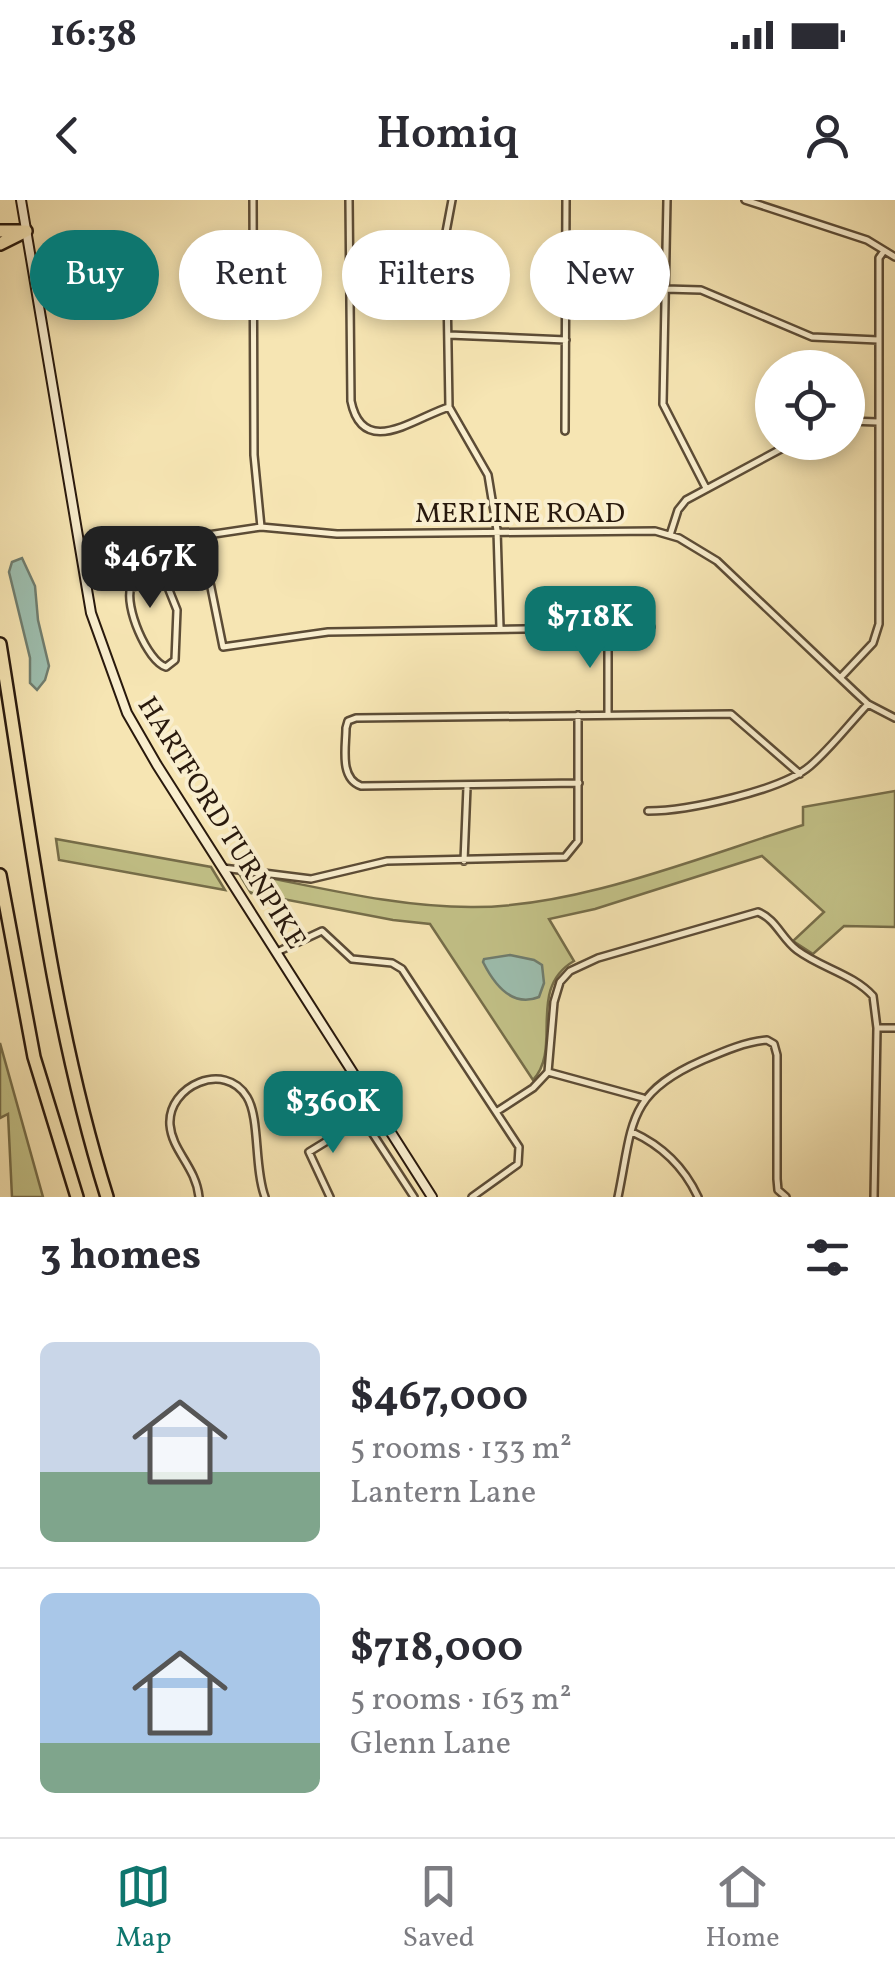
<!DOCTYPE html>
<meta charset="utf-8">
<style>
:root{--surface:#fff;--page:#f7f7f7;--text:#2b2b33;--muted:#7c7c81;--line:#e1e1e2;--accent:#0f766e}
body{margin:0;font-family:Vollkorn,serif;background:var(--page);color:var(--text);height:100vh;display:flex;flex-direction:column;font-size:38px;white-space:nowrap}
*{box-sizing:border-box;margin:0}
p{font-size:32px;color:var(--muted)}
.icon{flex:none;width:55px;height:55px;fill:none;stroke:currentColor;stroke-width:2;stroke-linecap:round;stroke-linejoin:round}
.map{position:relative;height:997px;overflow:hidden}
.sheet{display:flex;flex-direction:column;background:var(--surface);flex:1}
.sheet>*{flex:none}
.top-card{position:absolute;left:30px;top:30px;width:835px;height:90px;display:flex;gap:20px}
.tools{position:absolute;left:755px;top:150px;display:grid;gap:20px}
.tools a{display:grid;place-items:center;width:110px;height:110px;border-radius:50%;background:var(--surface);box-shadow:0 5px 15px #0003;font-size:50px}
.price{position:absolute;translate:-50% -85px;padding:0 22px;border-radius:20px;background:var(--accent);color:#fff;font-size:32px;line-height:65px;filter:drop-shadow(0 2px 5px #0008)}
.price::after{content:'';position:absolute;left:50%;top:60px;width:30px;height:22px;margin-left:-15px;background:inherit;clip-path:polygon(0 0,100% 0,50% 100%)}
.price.current{background:#222;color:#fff}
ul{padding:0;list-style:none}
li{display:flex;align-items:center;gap:30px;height:250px;padding:0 40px}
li+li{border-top:2px solid var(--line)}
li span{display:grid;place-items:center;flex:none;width:280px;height:200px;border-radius:15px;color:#555}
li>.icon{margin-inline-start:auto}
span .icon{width:120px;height:120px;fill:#fffc;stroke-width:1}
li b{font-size:42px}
h2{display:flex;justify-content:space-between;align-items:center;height:120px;padding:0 40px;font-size:42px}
.pill{padding:0 35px;border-radius:45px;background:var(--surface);box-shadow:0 5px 15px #0003;font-size:35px;line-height:90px}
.pill.current{background:var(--accent);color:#fff}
.status{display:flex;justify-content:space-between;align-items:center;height:70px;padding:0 50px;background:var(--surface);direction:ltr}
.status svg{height:28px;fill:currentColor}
header{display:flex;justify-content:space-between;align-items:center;height:130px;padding:0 40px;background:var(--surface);font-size:45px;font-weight:600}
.menu{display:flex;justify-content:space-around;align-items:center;height:140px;border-top:2px solid var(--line);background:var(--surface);font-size:28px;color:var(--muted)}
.menu a{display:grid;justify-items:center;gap:5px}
.menu .current{color:var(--accent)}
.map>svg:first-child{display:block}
.green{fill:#c3c288;stroke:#766e4a;stroke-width:2.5}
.water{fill:#9dbfb0;stroke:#6f7d6f;stroke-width:2.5}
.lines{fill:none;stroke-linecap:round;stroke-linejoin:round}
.street-casing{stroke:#5c4c36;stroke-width:10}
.secondary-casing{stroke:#29190d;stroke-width:12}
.highway-casing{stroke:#29190d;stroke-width:16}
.street{stroke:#f9eece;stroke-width:5}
.secondary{stroke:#f9eece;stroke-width:8}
.highway{stroke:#f6e5b3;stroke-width:11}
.labels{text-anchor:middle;stroke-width:8;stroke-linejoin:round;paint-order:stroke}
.street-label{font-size:28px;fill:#29190d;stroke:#f9eece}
</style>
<div class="status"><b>16:38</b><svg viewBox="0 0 49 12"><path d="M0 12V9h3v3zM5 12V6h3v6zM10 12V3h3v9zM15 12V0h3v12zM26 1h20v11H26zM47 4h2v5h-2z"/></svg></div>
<header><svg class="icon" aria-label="back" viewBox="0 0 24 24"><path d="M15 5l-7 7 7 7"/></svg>Homiq<svg class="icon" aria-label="person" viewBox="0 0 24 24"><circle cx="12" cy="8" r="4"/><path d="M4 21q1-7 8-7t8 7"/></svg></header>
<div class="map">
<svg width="895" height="997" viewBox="0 0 895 997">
<rect width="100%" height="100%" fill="#f6e5b3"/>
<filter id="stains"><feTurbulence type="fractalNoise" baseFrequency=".002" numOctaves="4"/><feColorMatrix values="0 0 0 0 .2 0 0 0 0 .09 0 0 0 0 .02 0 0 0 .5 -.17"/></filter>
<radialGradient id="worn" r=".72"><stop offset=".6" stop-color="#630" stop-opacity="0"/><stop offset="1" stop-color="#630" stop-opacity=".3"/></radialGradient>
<path class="green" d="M895,591V727L844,726L813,754L793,741L824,712L762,656L595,709L549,719L574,761C526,789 563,848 533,880L430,724L393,720L251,693L238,672C315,686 393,707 471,707C577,708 702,656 803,625V607Z
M56,639L211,667L225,690L59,660Z
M0,843L43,997H12L8,914L0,918Z"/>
<path class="water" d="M22,358L35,386L38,420L49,466L45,480L37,490L30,483V458L9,372L12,362Z
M510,755L534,760L542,765L544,783L539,797C512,808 494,784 483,762L484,759Z"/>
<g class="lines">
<defs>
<path id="street" d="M253,0L254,255L261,327
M349,0L351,201C363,260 416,217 449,207
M452,0L446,32L449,207L488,275L497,330L500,428
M667,0L663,204L706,288
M745,0L867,40L895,57
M665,89L701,90L812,137L878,140
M449,135L566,140
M848,221L878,222
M565,231L566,0
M670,335L678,310L686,300L794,242
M201,338L223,447L328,432L651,427
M160,344L163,375L177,410L175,460L166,467C147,461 124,406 131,387L153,383L163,375
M81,354L261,327L337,334L655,331L679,338L717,361L854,491L868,504L895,518
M841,477L873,443L879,424V58L884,51
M608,514V428
M579,583L361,586C339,578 346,547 346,528L348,521L356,518L731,514L800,574
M648,611C686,611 781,591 810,566C831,548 849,524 868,504
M464,661L467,587
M223,668L311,679L387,661L565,657L578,641V515
M277,752L322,731L352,759L392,763L402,769L519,947L518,964L472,997
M877,828H895
M548,872L643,898
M496,912L533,888L548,872L554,802L560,782L570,771L598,758L758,712C776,719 782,739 797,750C821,768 853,774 873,796L877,828L874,997
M632,932C663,946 684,967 698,997
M199,997C196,967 172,951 170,925C167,886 225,860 247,897C260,918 254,968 265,997
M330,997L309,952L358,922L369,928L414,997
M618,997C633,925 626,894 701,861C722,852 744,842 767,840L774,844L777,855V979L778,990L786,997"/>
<path id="secondary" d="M21,0L91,413L127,513L157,565L432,997"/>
<path id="highway" d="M0,31H26
M0,44L26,31
M0,444C30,628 51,818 107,997
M0,675L34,857L77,997"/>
</defs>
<use href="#street" class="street-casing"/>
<use href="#secondary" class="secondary-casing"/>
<use href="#highway" class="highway-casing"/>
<use href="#street" class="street"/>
<use href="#secondary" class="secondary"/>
<use href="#highway" class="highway"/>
</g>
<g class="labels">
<g class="street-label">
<text x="520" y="322">MERLINE ROAD</text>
<text transform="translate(223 622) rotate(58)" y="10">HARTFORD TURNPIKE</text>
</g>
</g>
<rect width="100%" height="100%" filter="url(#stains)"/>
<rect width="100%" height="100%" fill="url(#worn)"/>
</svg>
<div class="tools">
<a><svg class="icon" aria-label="locate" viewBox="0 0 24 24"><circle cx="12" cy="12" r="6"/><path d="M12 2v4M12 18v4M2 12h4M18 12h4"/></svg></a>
</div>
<b class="price current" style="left:150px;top:411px">$467K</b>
<b class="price" style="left:590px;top:471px">$718K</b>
<b class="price" style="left:333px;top:956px">$360K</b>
<div class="top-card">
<a class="pill current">Buy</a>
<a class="pill">Rent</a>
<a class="pill">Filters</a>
<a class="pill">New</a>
</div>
</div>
<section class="sheet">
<h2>3 homes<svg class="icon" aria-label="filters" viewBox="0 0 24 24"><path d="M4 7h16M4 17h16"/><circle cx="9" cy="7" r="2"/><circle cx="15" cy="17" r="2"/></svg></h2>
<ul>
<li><span style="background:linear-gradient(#c9d6e8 65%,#7fa58c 0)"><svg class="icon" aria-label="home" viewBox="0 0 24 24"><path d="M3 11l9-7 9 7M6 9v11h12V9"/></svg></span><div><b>$467,000</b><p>5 rooms · 133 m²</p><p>Lantern Lane</p></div></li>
<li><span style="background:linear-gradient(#a9c7e8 75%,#7fa58c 0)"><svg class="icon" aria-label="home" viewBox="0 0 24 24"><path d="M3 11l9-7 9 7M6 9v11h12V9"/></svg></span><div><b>$718,000</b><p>5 rooms · 163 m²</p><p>Glenn Lane</p></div></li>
</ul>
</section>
<nav class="menu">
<a class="current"><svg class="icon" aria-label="map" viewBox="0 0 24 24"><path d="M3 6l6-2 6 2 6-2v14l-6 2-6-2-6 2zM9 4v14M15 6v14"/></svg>Map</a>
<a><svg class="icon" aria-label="saved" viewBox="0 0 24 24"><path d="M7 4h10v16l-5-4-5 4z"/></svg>Saved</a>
<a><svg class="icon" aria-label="home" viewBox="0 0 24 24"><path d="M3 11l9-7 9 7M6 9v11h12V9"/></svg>Home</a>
</nav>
